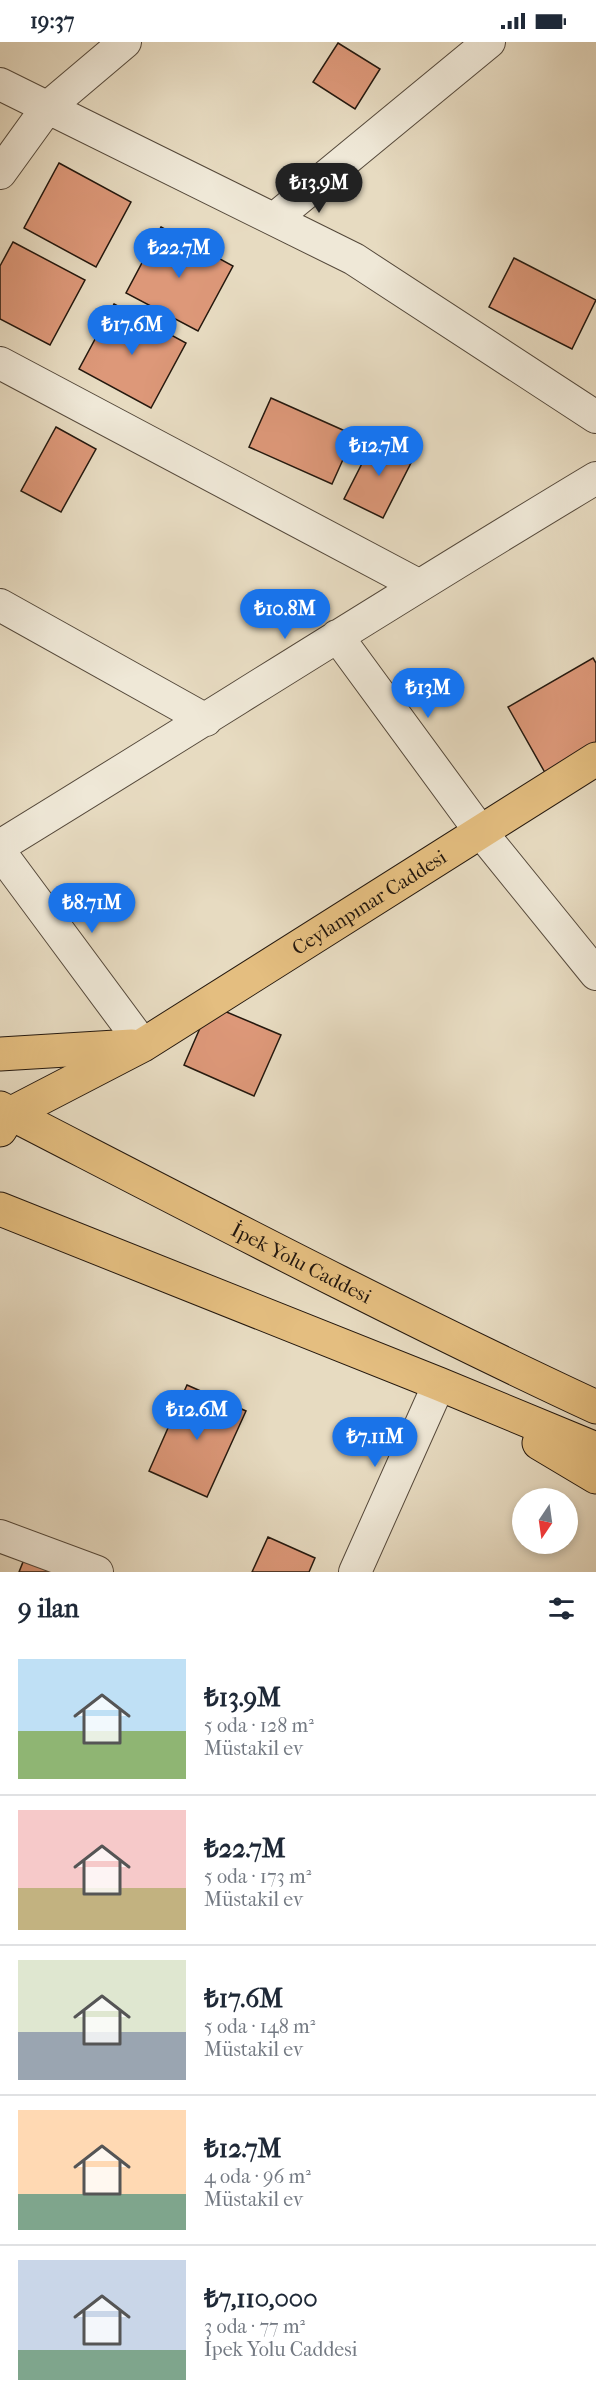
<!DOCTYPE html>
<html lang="tr">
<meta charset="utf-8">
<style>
:root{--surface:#fff;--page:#f6f6f7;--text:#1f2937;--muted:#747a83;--line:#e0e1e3;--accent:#1a73e8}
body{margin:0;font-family:"IM FELL French Canon",serif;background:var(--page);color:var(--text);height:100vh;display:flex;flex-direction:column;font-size:22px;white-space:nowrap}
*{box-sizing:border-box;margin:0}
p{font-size:20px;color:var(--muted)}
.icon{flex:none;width:33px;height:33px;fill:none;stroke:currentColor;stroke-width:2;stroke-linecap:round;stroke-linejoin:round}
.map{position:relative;height:1530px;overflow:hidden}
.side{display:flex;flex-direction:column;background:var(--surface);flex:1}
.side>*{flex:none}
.needle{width:39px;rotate:193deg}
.controls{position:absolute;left:512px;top:1446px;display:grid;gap:12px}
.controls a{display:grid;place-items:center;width:66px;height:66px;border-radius:50%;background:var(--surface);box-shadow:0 3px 9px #0003;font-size:30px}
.price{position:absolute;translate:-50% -51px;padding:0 14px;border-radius:21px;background:var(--accent);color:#fff;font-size:20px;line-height:39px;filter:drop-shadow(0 2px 3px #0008)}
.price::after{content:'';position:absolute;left:50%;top:36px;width:18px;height:14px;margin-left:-9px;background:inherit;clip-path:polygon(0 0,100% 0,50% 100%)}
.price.active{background:#222;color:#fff}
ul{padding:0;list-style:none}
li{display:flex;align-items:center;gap:18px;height:150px;padding:0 18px}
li+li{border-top:2px solid var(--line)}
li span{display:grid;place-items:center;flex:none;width:168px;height:120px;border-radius:0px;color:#555}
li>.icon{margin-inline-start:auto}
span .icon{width:72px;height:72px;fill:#fffc;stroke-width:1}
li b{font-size:26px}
h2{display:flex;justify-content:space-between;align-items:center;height:72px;padding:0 18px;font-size:26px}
.status{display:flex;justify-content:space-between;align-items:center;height:42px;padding:0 30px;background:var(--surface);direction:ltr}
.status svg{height:16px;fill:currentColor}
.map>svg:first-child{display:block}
.building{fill:#dd9879;stroke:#24180e;stroke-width:1.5}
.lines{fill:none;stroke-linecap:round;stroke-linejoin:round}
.minor-casing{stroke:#55493b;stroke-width:34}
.major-casing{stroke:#24180e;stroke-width:35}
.highway-casing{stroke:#24180e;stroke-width:35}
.minor{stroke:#efe8d7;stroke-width:32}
.major{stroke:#e4be80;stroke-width:33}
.highway{stroke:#e4be80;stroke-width:33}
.labels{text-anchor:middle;stroke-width:4.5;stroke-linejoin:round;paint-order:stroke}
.street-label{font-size:20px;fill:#24180e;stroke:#efe8d7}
</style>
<div class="status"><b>19:37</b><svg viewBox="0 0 49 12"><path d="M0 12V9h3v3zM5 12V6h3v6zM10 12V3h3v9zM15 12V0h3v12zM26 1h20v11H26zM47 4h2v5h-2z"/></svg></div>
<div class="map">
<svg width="596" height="1530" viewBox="0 0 596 1530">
<rect width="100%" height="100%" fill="#e7dbc1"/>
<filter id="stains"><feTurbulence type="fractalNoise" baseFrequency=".00333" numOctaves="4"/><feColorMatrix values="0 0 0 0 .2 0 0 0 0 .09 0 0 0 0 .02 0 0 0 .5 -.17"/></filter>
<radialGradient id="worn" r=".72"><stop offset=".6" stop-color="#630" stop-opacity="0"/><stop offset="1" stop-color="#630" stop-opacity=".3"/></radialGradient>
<path class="building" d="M338,1L380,27L355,67L313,40Z
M59,121L131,160L96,225L24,186Z
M161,185L233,224L198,289L126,251Z
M13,200L85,238L50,303L0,277V224Z
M514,216L596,258L572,307L489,265Z
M114,262L186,301L151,366L79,327Z
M271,356L354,393L332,442L249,405Z
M56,385L96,407L61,470L21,449Z
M376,394L415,413L383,476L344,457Z
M593,616L596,621V708L548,736L508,665Z
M210,963L281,993L254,1054L184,1023Z
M187,1343L246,1369L207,1455L149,1429Z
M268,1495L315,1516L309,1530H252Z
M27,1510L57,1530H19Z"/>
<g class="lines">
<defs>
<path id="minor" d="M0,42L354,217L596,375
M0,131L47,66L125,0
M274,177L489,0
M0,321L418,543
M0,563L206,678
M337,594L480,789L596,932
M0,804C199,682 396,556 596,436
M0,810L143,1003
M0,1494L97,1530
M355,1530L439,1342"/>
<g id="major">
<path d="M0,1012L132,1004"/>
<path id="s1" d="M0,1088L10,1072L143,1003L596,717"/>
</g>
<g id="highway">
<path id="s2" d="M0,1066C198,1168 394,1271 596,1365"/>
<path d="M0,1167L439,1342L596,1407"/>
<path d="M539,1401L596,1435"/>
</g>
</defs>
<use href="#minor" class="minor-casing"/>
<use href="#major" class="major-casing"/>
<use href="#highway" class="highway-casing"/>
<use href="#minor" class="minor"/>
<use href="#major" class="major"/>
<use href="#highway" class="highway"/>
</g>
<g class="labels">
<g class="street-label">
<text dy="7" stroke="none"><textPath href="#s1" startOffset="436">Ceylanpınar Caddesi</textPath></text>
<text dy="7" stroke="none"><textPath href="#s2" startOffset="339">İpek Yolu Caddesi</textPath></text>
</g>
</g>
<rect width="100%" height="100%" filter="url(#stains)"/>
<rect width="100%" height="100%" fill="url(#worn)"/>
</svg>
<div class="controls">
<a><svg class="needle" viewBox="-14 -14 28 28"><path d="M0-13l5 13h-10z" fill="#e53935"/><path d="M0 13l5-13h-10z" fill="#747a83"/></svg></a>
</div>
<b class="price active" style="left:319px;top:172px">₺13.9M</b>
<b class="price" style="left:179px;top:237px">₺22.7M</b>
<b class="price" style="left:132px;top:314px">₺17.6M</b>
<b class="price" style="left:379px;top:435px">₺12.7M</b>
<b class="price" style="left:285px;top:598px">₺10.8M</b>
<b class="price" style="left:428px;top:677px">₺13M</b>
<b class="price" style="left:92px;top:892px">₺8.71M</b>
<b class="price" style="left:197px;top:1399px">₺12.6M</b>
<b class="price" style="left:375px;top:1426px">₺7.11M</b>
</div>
<section class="side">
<h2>9 ilan<svg class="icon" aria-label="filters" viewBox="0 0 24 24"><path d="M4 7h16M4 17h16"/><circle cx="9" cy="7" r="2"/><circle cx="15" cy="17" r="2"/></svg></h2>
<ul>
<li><span style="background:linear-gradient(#bfe0f5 60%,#8fb573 0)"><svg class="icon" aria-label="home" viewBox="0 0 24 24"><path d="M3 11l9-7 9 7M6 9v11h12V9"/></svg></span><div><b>₺13.9M</b><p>5 oda · 128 m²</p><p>Müstakil ev</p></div></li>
<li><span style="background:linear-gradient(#f6c9c9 65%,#c2b280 0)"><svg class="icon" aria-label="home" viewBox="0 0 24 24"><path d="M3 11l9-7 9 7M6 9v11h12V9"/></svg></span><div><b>₺22.7M</b><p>5 oda · 173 m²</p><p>Müstakil ev</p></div></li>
<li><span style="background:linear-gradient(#dfe7d0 60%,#9aa5b1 0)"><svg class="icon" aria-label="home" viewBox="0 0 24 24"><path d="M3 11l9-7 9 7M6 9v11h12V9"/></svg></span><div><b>₺17.6M</b><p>5 oda · 148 m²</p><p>Müstakil ev</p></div></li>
<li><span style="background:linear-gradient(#ffd9b3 70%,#7fa58c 0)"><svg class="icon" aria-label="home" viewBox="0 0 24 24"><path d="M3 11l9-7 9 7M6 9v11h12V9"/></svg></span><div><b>₺12.7M</b><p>4 oda · 96 m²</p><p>Müstakil ev</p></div></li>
<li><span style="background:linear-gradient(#c9d6e8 75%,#7fa58c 0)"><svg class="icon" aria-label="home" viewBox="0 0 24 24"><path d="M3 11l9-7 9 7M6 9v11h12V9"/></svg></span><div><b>₺7,110,000</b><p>3 oda · 77 m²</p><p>İpek Yolu Caddesi</p></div></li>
</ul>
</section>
